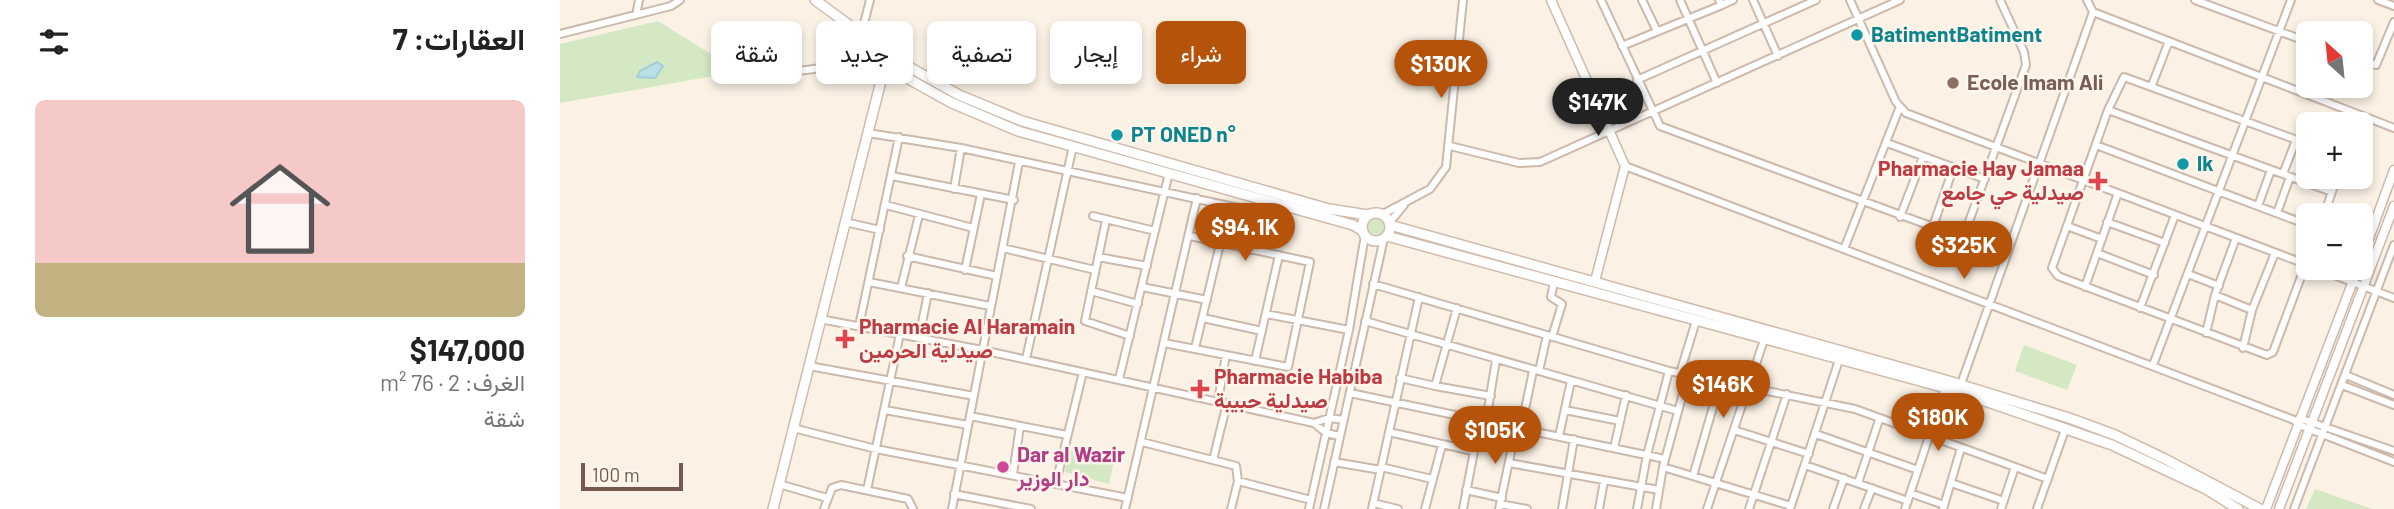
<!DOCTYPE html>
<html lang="ar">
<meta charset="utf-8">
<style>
:root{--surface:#fff;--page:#f2f2f2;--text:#222;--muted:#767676;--accent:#b45309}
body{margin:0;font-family:Barlow,Vazirmatn,sans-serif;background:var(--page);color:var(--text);direction:rtl;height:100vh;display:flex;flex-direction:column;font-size:26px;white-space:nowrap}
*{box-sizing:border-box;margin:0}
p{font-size:23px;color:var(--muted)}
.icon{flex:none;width:38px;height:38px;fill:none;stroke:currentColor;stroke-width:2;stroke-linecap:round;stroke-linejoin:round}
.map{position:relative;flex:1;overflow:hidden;direction:ltr}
.sheet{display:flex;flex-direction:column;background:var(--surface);width:560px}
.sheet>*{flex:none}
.top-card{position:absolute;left:21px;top:21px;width:665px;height:63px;direction:rtl;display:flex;gap:14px}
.needle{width:46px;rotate:333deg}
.buttons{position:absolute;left:1736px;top:21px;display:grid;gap:14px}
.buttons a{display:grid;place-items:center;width:77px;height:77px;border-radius:10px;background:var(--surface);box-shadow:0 4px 10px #0003;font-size:35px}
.scale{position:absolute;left:21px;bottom:18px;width:102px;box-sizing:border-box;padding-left:7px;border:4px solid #73584b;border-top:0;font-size:19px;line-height:24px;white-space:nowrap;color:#73584b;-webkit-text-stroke:5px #fef6eb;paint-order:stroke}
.price{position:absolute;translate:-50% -60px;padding:0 16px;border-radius:24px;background:var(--accent);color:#fff;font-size:23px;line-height:46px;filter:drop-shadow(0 2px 4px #0008)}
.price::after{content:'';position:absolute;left:50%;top:42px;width:21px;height:16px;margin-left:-10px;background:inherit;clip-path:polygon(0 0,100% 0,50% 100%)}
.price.current{background:#222;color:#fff}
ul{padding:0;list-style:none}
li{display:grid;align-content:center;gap:14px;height:371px;padding:0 35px}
li span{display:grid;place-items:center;height:217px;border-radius:10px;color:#555}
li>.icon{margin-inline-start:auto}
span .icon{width:126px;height:126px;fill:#fffc;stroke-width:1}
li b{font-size:30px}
h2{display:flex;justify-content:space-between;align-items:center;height:84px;padding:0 35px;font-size:30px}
.tag{padding:0 24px;border-radius:10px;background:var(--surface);box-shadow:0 4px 10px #0003;font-size:24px;line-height:63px}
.tag.current{background:var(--accent);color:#fff}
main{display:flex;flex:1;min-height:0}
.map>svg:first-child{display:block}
.green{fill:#d4e8c4}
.water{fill:#badfe4;stroke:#a1cfd5;stroke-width:2}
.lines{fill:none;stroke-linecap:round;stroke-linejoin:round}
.minor-casing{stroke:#ccb9ac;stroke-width:10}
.tertiary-casing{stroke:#ccb9ac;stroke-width:11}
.secondary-casing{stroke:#d1bbac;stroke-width:12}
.minor{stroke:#fff;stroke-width:6}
.tertiary{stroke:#fff;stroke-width:8}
.secondary{stroke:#fff;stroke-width:9}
.culture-dot{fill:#0f9aa8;stroke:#fef6eb;stroke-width:2.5}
.education-dot{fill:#8d6e63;stroke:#fef6eb;stroke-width:2.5}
.health-dot{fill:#e0444e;stroke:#fef6eb;stroke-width:2.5}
.hotel-dot{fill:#d1479c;stroke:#fef6eb;stroke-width:2.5}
.labels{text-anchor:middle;stroke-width:5;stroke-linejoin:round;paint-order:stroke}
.culture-label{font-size:21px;font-weight:bold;fill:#0d838f;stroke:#fef6eb;text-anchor:start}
.education-label{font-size:21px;font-weight:bold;fill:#785e54;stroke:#fef6eb;text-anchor:start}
.health-label{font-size:21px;font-weight:bold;fill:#be3a42;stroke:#fef6eb;text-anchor:start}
.hotel-label{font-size:21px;font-weight:bold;fill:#b23c85;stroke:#fef6eb;text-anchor:start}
</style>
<main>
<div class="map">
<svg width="1834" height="509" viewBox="0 0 1834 509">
<rect width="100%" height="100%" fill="#fbf2e5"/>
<path class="green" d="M98,21L172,67L171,73L0,103V44Z
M807 225a10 10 0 1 1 20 0a10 10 0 1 1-20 0Z
M1464,345L1517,365L1507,390L1455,371Z
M510,450L554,461L549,484L505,472Z
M1755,489L1812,509H1746Z"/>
<path class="water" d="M97,62L103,66L95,78L77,77L80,71Z"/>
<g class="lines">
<defs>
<path id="minor" d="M1041,0L1100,126L1403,238L1466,65L1464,52L1440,0
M1082,0L1097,31
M1120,0L1157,83
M1193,0L1218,56
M1290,0L1336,102L1346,113L1748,265
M1635,0L1748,42
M1818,0L1834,6
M1162,5L1173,0
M1533,12L1834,128
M76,15L79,0
M0,34L111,6L120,0
M301,35L310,0
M1062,46L1162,5L1159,0
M1801,61L1816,65L1834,22
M207,74C234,71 285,69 307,52
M1077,80L1256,0
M1592,85L1609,41
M1760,98L1764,86
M1548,110L1772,192
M308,133L401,148L683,209L695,220L691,250
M1327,143L1425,179
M1748,144L1564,77L1548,110L1492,268L1498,276L1707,355L1713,352L1748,258
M1536,145L1748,225
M890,146L959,163L980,162L1340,0
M1065,166L1734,420L1739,425L1834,462
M1723,174L1736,140
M332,176L454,200
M394,189L401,148
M326,205L413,228
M1698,206L1711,170
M1717,213L1730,177
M823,214L870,189L886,167L903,0
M1764,215L1777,177
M533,216L595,231
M1340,217L1363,157
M546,220L525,321L570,336
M285,222L320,230
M830,222L844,205
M1547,222L1605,243
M1507,226L1542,239
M1372,229L1393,169
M443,248L535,270
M1284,249L1339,109
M1537,253L1594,275
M347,256L437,276
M538,257L587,266
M1756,268L1834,298
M405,270L421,194
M1628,274L1659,286
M309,282L430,306
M813,284L1109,371L1295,409L1488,479
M582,287L647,300
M1525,287L1558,193
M341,288L359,215
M531,291L578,304
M1655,295L1692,310
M897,308L875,386L931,396
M1580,308L1615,215
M706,314L789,330
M643,318L702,331
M260,319L422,350L754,423L766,433L780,436
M805,321L1118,411
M299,326L339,137
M1646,333L1655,295L1676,238
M992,337L1002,304L991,297L994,282
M359,338L368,293
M604,343L728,367L750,262L630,236
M635,348L660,244
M1683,348L1692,310L1715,253
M466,359L513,146
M695,361L719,255
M1593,365L1731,0
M249,366L414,396
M979,371L987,335
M1120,373L1136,321
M1786,375L1834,395
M840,378L875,386
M559,379L609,173
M1401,384L1533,12L1527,0
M1782,385L1834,405
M790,393L1105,459
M658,401L666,355
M325,410L408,425
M1005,410L1060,421
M410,416L507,435
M1739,418L1834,451
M926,421L936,360
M754,423L769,418L784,420
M233,428L316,449L568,498
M961,428L973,371
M1174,430L1249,454
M829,432L913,451
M1256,434L1358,470
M999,436L1011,381
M582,442L676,466L678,481L671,509
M1054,448L1066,395
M653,460L667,403
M774,462L821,470
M949,463L1099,490
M1245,465L1348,501
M821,467L872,479
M1103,467L1231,506
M453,474L460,426
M1133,476L1160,383
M678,481L751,500
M496,483L523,372
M1298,483L1319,420
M1391,483L1444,501
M219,484L267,498
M307,490L340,334
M906,490L942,498
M1350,493L1384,505
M394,494L471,509
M813,503L838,509
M940,504L967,509
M264,509L272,488L281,485L348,499L353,509
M392,509L459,162
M565,509L637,198
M749,509L789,330L805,235
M764,509L824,238
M812,509L859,297
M865,509L882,445
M903,509L920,420
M939,509L956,428
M1002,509L1014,439
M1039,509L1044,481
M1077,509L1087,455L1109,371
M1096,509L1103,467L1128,375
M1147,509L1204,340
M1189,509L1227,394
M1230,509L1279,360
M1273,509L1284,478
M1304,509L1312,488
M1345,509L1385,388
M1383,509L1401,448
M1441,509L1455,467
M1477,509L1506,427
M1734,509L1834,245"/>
<path id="tertiary" d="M991,0L1065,166L1035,281
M1801,260L1834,170
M1706,509L1798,268
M1719,509L1834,206"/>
<path id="secondary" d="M255,0L329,54
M286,28L323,66
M322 63a10 10 0 1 1 20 0a10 10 0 1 1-20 0Z
M342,63L399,95L462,121L769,209L808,215
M336,72L392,103L458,131L793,225L803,231
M802 227a14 14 0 1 1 28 0a14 14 0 1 1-28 0Z
M830,225L1382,379L1509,418L1555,435L1607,460L1700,509
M827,236L1393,390L1552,445L1646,489L1678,509
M213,509L324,69"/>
</defs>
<use href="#minor" class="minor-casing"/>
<use href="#tertiary" class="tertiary-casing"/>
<use href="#secondary" class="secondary-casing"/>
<use href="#minor" class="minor"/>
<use href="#tertiary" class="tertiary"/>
<use href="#secondary" class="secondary"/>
</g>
<g class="culture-dot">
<circle cx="1297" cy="35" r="7"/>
<circle cx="557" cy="135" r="7"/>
<circle cx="1623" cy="164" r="7"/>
</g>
<circle class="education-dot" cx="1393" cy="83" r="7"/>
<g class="health-dot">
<path d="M1534.5 170.5h7v7h7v7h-7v7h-7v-7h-7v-7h7z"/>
<path d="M281.5 328.5h7v7h7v7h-7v7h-7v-7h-7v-7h7z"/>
<path d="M636.5 378.5h7v7h7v7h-7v7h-7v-7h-7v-7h7z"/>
</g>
<circle class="hotel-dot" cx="443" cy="467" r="7"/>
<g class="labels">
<g class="culture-label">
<text x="1311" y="42">BatimentBatiment</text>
<text x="571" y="142">PT ONED n°</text>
<text x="1637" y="171">lk</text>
</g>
<g class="education-label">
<text x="1407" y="90">Ecole Imam Ali</text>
</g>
<g class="health-label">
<text x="1524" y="176" text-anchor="end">Pharmacie Hay Jamaa<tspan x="1524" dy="24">صيدلية حي جامع</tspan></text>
<text x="299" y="334">Pharmacie Al Haramain<tspan x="299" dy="24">صيدلية الحرمين</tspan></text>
<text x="654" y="384">Pharmacie Habiba<tspan x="654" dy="24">صيدلية حبيبة</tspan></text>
</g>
<g class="hotel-label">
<text x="457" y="462">Dar al Wazir<tspan x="457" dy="24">دار الوزير</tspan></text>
</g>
</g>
</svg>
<div class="buttons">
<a><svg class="needle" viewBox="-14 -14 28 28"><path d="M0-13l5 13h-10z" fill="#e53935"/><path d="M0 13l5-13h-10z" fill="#767676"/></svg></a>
<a>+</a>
<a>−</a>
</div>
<div class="scale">100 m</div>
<b class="price" style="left:881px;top:100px">$130K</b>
<b class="price current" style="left:1038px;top:138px">$147K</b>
<b class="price" style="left:685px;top:263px">$94.1K</b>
<b class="price" style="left:1404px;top:281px">$325K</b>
<b class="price" style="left:1163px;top:420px">$146K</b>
<b class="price" style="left:1378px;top:453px">$180K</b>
<b class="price" style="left:935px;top:466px">$105K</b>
<div class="top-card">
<a class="tag current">شراء</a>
<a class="tag">إيجار</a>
<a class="tag">تصفية</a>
<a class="tag">جديد</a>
<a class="tag">شقة</a>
</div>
</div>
<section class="sheet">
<h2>العقارات: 7<svg class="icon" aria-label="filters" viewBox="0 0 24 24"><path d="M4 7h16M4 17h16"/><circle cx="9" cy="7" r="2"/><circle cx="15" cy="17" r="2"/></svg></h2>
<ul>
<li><span style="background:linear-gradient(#f6c9c9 75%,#c2b280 0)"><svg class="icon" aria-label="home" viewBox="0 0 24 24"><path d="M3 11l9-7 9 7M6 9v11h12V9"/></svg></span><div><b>$147,000</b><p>الغرف: 2 · 76 m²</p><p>شقة</p></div></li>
</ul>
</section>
</main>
